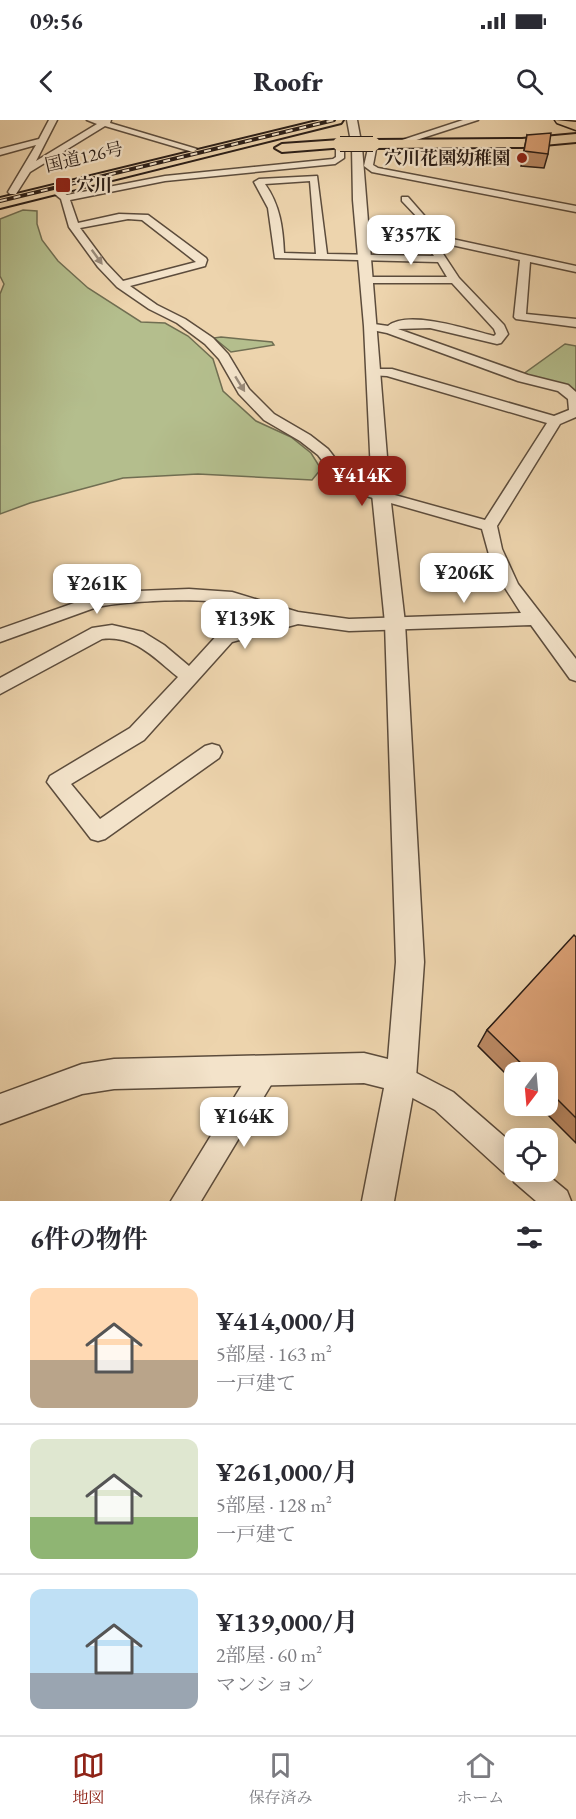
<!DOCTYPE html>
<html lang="ja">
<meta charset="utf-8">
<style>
:root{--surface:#fff;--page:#f2f2f3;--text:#2b2b33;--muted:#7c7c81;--line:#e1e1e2;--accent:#8f2418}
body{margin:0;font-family:"EB Garamond","Noto Serif JP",serif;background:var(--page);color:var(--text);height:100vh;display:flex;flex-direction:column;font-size:22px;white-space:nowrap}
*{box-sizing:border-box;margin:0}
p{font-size:20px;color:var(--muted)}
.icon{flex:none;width:33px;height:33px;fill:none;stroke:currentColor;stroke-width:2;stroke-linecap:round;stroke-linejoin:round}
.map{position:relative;height:1081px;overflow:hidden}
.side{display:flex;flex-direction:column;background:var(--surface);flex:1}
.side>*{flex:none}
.needle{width:39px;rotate:196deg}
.controls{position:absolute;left:504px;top:942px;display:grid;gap:12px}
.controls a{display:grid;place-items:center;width:54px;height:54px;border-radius:12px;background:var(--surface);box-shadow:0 3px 15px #0003;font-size:30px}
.price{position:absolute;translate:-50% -51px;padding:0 14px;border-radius:12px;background:#fff;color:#222;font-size:20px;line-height:39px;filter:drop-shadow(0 2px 3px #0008)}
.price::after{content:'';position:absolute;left:50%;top:36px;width:18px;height:14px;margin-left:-9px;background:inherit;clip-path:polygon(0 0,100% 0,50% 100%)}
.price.active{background:var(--accent);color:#fff}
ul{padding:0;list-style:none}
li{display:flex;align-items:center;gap:18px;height:150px;padding:0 30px}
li+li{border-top:2px solid var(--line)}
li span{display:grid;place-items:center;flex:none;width:168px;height:120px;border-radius:12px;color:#555}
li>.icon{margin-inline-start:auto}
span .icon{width:72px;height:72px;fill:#fffc;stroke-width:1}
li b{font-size:26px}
h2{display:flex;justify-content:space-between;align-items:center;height:72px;padding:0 30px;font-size:26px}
.status{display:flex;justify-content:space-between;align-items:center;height:42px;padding:0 30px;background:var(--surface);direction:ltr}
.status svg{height:16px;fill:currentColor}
header{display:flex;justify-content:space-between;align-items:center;height:78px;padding:0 30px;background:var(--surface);font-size:27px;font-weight:800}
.tabs{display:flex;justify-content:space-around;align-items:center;height:84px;border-top:2px solid var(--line);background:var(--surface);font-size:16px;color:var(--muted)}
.tabs a{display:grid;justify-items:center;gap:3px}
.tabs .active{color:var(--accent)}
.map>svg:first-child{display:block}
.green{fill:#b4be8d;stroke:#706e52;stroke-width:1.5}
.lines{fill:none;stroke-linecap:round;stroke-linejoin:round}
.minor-casing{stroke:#5c4c3c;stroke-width:3}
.tertiary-casing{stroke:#5c4c3c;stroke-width:3}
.primary-casing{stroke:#2b1e17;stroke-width:3}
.trunk-casing{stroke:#2b1e17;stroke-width:4}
.minor{fill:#f3e3ca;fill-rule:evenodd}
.tertiary{fill:#f3e3ca;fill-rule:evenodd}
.primary{fill:#edd4ad;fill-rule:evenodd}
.trunk{fill:#edd4ad;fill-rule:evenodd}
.rail-casing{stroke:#2b1e17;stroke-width:4}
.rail{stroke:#f3e3ca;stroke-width:2;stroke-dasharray:7;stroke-linecap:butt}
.trunk-bridge-casing{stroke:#2b1e17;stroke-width:16;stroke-linecap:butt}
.trunk-bridge{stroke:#edd4ad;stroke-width:14}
.wall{fill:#bc8b66;stroke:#2b1e17;stroke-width:1.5}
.building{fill:#dba277;stroke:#2b1e17;stroke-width:1.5}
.oneway{fill:#998a79}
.poi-dot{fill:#8f2418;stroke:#f3e3ca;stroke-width:2}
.labels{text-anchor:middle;stroke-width:4.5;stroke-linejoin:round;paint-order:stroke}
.far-street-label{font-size:18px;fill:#2b1e17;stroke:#f3e3ca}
.far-poi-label{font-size:18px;font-weight:bold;fill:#2b1e17;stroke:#f3e3ca;text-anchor:end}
</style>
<div class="status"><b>09:56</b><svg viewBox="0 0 49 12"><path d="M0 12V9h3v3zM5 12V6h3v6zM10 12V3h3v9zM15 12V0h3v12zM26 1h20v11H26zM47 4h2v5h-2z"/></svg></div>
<header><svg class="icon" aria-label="back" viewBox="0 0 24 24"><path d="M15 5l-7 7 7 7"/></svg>Roofr<svg class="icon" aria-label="search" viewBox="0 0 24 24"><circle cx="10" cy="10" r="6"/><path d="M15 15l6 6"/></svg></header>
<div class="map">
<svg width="576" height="1081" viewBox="0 0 576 1081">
<rect width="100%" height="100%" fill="#edd4ad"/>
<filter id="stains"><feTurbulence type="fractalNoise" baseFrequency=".00333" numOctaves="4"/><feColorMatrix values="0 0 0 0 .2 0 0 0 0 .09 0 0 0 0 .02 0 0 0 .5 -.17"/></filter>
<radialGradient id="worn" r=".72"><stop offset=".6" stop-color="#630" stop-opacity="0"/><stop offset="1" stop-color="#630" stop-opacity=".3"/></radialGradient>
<path class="green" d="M23,90L37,91V104L42,120L58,141L88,168L141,202L165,203L188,216L213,239L223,271L256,301L291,317L311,333L321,349L312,360L198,354L123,358L30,383L0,394V174L4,164L0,156V99Z
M221,217L272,222L274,225L231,232L214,218Z
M565,224L576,226V272L570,267L522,255Z"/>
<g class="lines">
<defs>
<path id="minor" d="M49,0H57L36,41L97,4L87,0H111L110,3L197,29L193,32L105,6L30,52L16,74H10L8,72L36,25L0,35V29L39,19Z
M340,21L344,24V38L335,44L165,61L70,80L78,103L119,94L148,95L206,138L207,140L205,146L130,166L157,185L185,199L213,218L228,234L249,269L274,294L310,315L328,329L355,364L485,400L547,303L387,256L369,255L367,252L369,249H392L554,296L569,290L568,279L558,271L518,261L387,213L367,209V203L388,206C408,189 470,210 494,216L496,214L494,209L452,163H367L362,160L367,157H447L438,142L275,138L268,88L254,62L259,59L317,56L327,134L434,136L417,110L426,108L459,158L504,205L508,214L501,223L497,224L430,208L398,209L528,255L568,265L576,272V297L560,304L497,406L502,429L518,464L576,539V561L570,559L531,505L349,511L298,504L232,522L144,620L71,664L100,699L205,626L212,624L219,626L222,632L219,638L105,719L98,721L91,719L47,662L50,656L130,608L178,557C154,538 135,515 102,519L0,574V558L92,508L112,505L143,512L164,525L189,546L220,512L276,497C261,493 246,487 231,484C199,477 129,481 97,487L0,522V509L94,476L113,472L189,469L232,472L298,492L349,499L521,493L493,449L482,409L345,370L318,335L300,321L264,300L239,274L219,239L205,224L177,203L149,189L117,167L98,147L69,107L61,79L51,71L56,68L67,75L165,56L333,39L336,37V24ZM310,61L316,134L284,133C283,108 280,85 265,64ZM128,99L142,100L196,142L123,161L106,143L80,108Z
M373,21L377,24L373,45L378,48L576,86V92L372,52L364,46L369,24Z
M402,77H408L443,117L576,146V152L530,142L526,194L576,199V207L516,199L514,197L520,140L438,122V119L402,81Z
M265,938L274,942L278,951L274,960L201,1081H171L256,942Z
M401,945L453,972L514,1025V1052H544L567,1071L571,1081H536L514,1062L512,1056L504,1053L435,990L392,967L388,958L392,949Z"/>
<path id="tertiary" d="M347,0H357L362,27L390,374L405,503L424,842L416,958L394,1081H362L384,968L364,963L114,969L82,974L0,1004V974L82,944L114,939L364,933L388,939L396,842L385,503L372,374L364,206L353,80L352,27Z
M463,0H478L401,25L393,23Z"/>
<path id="primary" d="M555,0L576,2V10L557,3Z"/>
<path id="trunk" d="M321,0H343L341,3L0,88V78Z
M576,14V22L522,27L373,28L366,24L373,20L522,19Z
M340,20L345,21L347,24L345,27L282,32L275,28L282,24Z"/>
</defs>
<use href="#minor" class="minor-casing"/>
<use href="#tertiary" class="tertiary-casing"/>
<use href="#primary" class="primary-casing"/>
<use href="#trunk" class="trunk-casing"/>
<use href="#minor" class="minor"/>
<use href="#tertiary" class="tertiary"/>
<use href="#primary" class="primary"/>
<use href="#trunk" class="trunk"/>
<defs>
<path id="rail" d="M0,81L334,0"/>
</defs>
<use href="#rail" class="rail-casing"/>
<use href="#rail" class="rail"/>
<defs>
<path id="trunk-bridge" d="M340,24H373"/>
</defs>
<use href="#trunk-bridge" class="trunk-bridge-casing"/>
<use href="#trunk-bridge" class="trunk-bridge"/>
</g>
<path class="wall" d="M527,15L548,34L544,48L521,46Z
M576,817V1023L539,986H548V952H514V962L478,926L487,910Z"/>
<path class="building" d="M551,13L548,34L524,31L527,15Z
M574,815L576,817V998L548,970V952H530L487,910Z"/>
<defs><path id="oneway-solid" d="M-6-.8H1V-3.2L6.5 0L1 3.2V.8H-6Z" transform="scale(1.5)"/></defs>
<g class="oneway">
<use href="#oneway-solid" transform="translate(97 137) rotate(54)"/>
<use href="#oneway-solid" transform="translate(240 264) rotate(58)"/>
</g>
<g class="poi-dot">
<circle cx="522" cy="38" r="6"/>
<rect x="55" y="57" width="16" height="16" rx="3"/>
</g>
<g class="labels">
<g class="far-street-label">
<text transform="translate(84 37) rotate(-13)" y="6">国道126号</text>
</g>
<g class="far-poi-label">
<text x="510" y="44">穴川花園幼稚園</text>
<text x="76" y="71" text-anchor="start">穴川</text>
</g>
</g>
<rect width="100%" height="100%" filter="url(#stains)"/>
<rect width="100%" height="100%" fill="url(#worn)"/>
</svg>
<div class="controls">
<a><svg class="needle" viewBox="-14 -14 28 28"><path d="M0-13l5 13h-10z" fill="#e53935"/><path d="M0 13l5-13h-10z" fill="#7c7c81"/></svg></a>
<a><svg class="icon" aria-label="locate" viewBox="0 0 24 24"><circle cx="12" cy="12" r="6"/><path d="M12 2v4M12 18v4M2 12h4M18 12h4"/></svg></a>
</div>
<b class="price" style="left:411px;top:146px">¥357K</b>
<b class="price active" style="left:362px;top:387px">¥414K</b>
<b class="price" style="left:464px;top:484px">¥206K</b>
<b class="price" style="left:97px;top:495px">¥261K</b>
<b class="price" style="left:245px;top:530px">¥139K</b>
<b class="price" style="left:244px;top:1028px">¥164K</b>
</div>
<section class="side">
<h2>6件の物件<svg class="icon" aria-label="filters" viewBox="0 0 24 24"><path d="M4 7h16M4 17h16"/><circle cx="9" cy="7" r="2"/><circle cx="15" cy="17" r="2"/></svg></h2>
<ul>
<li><span style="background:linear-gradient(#ffd9b3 60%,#b9a48a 0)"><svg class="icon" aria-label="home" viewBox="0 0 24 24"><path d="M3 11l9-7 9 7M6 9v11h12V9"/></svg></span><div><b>¥414,000/月</b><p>5部屋 · 163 m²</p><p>一戸建て</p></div></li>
<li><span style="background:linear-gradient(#dfe7d0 65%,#8fb573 0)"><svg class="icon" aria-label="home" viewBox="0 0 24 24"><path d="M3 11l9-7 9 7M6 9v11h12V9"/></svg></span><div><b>¥261,000/月</b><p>5部屋 · 128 m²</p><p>一戸建て</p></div></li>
<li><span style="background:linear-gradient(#bfe0f5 70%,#9aa5b1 0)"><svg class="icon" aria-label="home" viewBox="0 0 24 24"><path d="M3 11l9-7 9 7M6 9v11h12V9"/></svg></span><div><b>¥139,000/月</b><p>2部屋 · 60 m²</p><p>マンション</p></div></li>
</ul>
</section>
<nav class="tabs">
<a class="active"><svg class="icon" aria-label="map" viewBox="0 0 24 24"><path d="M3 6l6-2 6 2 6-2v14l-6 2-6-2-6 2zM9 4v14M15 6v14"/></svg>地図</a>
<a><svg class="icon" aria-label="saved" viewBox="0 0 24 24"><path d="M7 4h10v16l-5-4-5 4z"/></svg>保存済み</a>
<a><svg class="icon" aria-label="home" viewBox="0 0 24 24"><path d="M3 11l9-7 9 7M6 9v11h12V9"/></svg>ホーム</a>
</nav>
